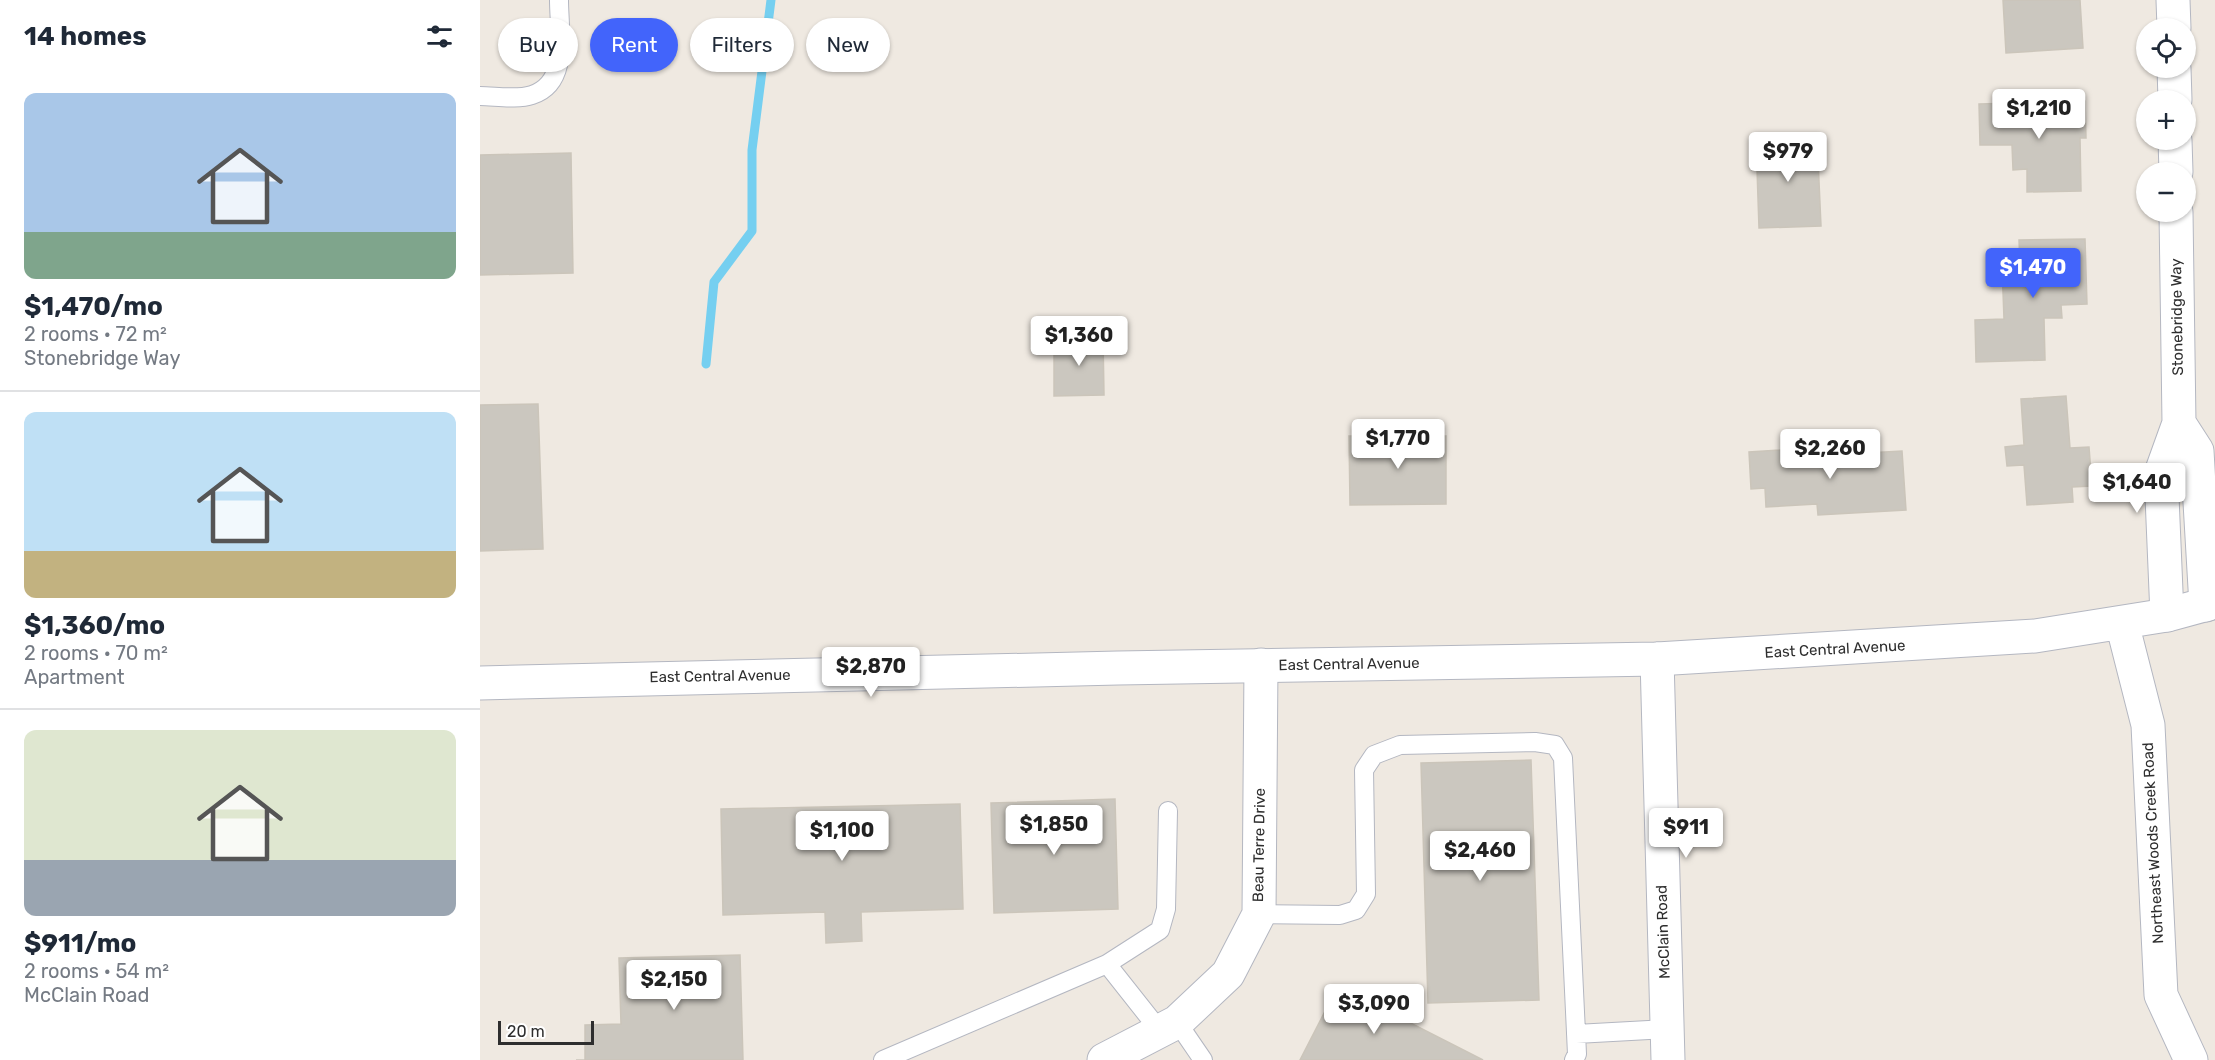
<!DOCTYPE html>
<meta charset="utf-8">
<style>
:root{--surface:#fff;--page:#f2f2f3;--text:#1f2937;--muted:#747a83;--line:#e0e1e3;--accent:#4264fb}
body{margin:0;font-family:Rubik,sans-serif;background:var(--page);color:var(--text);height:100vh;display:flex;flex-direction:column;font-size:22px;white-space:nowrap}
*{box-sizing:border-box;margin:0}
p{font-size:20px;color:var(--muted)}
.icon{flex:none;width:33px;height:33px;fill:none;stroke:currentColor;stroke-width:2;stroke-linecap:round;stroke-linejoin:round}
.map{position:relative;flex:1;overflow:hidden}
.side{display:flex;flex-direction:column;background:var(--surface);width:480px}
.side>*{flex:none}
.banner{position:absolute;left:18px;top:18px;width:570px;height:54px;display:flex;gap:12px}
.controls{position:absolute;left:1656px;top:18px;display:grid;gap:12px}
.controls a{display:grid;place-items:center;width:60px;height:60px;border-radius:50%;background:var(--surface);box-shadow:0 2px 4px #0004;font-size:30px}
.scale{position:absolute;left:18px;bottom:15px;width:96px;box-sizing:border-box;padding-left:6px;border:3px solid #2e2e2e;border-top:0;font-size:16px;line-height:21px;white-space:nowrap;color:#2e2e2e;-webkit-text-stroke:4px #fff;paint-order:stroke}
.price{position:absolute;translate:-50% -51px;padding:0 14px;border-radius:6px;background:#fff;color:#222;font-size:20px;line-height:39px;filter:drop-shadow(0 2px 3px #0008)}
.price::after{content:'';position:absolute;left:50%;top:36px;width:18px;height:14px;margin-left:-9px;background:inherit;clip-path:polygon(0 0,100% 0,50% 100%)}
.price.current{background:var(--accent);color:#fff}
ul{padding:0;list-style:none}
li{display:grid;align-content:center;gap:12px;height:318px;padding:0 24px}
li+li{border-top:2px solid var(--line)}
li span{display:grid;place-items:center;height:186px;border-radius:12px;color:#555}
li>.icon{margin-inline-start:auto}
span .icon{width:108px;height:108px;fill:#fffc;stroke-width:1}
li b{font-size:26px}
h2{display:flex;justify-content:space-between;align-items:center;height:72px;padding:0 24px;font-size:26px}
.tag{padding:0 21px;border-radius:27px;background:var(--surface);box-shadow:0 2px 4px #0004;font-size:21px;line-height:54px}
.tag.current{background:var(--accent);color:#fff}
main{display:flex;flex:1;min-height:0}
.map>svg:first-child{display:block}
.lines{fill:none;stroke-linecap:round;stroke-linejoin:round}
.stream{stroke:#75cff0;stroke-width:9}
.building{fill:#cbc7bf;stroke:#cbc5ba;stroke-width:1.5}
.lane-casing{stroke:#b4b7c1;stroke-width:20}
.street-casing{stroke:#b4b7c1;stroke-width:35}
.secondary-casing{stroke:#b4b7c1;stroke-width:35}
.lane{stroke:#fff;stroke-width:18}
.street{stroke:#fff;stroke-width:33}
.secondary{stroke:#fff;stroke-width:33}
.labels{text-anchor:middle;stroke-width:4.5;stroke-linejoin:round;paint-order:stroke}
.street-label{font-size:15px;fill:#2e2e2e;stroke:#fff}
</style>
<main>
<section class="side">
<h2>14 homes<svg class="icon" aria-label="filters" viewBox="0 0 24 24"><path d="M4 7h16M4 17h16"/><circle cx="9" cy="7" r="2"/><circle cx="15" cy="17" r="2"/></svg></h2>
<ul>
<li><span style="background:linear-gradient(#a9c7e8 75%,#7fa58c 0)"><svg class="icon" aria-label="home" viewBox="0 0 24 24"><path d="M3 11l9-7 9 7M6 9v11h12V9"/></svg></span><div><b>$1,470/mo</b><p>2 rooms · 72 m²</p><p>Stonebridge Way</p></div></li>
<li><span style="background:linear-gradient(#bfe0f5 75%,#c2b280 0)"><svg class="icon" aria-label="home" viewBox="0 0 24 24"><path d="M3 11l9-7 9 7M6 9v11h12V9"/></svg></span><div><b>$1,360/mo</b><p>2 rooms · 70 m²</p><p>Apartment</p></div></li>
<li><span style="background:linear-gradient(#dfe7d0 70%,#9aa5b1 0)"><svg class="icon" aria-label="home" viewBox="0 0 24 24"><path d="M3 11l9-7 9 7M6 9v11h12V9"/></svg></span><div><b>$911/mo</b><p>2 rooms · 54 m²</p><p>McClain Road</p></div></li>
</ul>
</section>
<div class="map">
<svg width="1735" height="1060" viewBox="0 0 1735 1060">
<rect width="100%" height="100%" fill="#efe9e1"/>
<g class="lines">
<path class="stream" d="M226,364L234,282L272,231V150L291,0"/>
</g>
<path class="building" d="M1523,0H1600L1603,48L1526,53Z
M1605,101L1606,138H1600L1601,191L1547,192V169L1533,170L1532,145H1500L1499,104Z
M1337,137L1341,226L1279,228L1276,139Z
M91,153L93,273L0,275V155Z
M1605,239L1607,304L1581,305L1582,318H1564L1565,360L1496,362L1495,320L1524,319L1522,265H1540L1539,240Z
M623,337L624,395L574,396V338Z
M1586,396L1590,448L1609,447L1612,486L1592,487L1593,502L1547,505L1544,465L1527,466L1525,447L1544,445L1541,399Z
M58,404L63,549L0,551V405Z
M869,436H966V504L870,505Z
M1349,447L1350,455L1422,451L1426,510L1338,515L1337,504L1286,507L1285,488L1271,489L1269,452Z
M1051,760L1059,1000L948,1003L941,763Z
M635,799L638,909L514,913L511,803Z
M480,804L483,909L381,912L382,941L346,943L345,912L243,915L241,809Z
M260,955L263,1060H96H105V1025L141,1024L139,958Z
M858,986L1003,1060H820Z"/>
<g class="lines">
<defs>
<path id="lane" d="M0,96C15,96 37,100 52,95C90,83 79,32 79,0
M779,914L860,915L876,910L886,894L884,770L894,755L920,745L1055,742L1075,745L1083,758L1097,1054L1094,1060
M627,964L680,1031
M697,1022L723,1060
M1096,1034L1187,1029
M403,1060L627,964L680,930L686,909L688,811"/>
<path id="street" d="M1693,0L1694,28
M1694,68L1695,100
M1695,140L1696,172
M1699,423L1717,451L1726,605
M1687,615L1681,473L1699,423L1696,212
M1177,659L1188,1060
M624,1060L697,1022L748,974L779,914L781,665"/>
<path id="secondary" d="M1642,623L1668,725L1681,995L1711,1060
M0,683L638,668L1177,659L1555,636L1687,615L1735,602"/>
</defs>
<use href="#lane" class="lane-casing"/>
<use href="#street" class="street-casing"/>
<use href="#secondary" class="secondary-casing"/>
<use href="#lane" class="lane"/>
<use href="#street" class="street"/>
<use href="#secondary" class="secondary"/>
</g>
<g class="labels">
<g class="street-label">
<text transform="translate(1697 317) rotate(-91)" y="5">Stonebridge Way</text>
<text transform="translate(1355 649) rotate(-3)" y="5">East Central Avenue</text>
<text transform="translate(869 664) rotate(-1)" y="5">East Central Avenue</text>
<text transform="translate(240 676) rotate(-1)" y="5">East Central Avenue</text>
<text transform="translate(1673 843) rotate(-93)" y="5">Northeast Woods Creek Road</text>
<text transform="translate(779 845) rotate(-89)" y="5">Beau Terre Drive</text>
<text transform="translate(1183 932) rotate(-92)" y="5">McClain Road</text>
</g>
</g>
</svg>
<div class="controls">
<a><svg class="icon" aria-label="locate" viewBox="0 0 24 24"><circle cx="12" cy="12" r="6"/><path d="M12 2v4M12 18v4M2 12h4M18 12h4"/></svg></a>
<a>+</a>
<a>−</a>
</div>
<div class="scale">20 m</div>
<b class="price" style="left:1559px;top:140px">$1,210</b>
<b class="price" style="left:1308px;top:183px">$979</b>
<b class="price current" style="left:1553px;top:299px">$1,470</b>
<b class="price" style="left:599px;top:367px">$1,360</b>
<b class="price" style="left:918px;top:470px">$1,770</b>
<b class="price" style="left:1350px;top:480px">$2,260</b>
<b class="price" style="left:1657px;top:514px">$1,640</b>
<b class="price" style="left:391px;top:698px">$2,870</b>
<b class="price" style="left:574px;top:856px">$1,850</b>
<b class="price" style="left:1206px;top:859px">$911</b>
<b class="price" style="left:362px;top:862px">$1,100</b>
<b class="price" style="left:1000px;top:882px">$2,460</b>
<b class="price" style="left:194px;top:1011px">$2,150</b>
<b class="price" style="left:894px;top:1035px">$3,090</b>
<div class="banner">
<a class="tag">Buy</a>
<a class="tag current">Rent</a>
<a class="tag">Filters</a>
<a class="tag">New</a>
</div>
</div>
</main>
